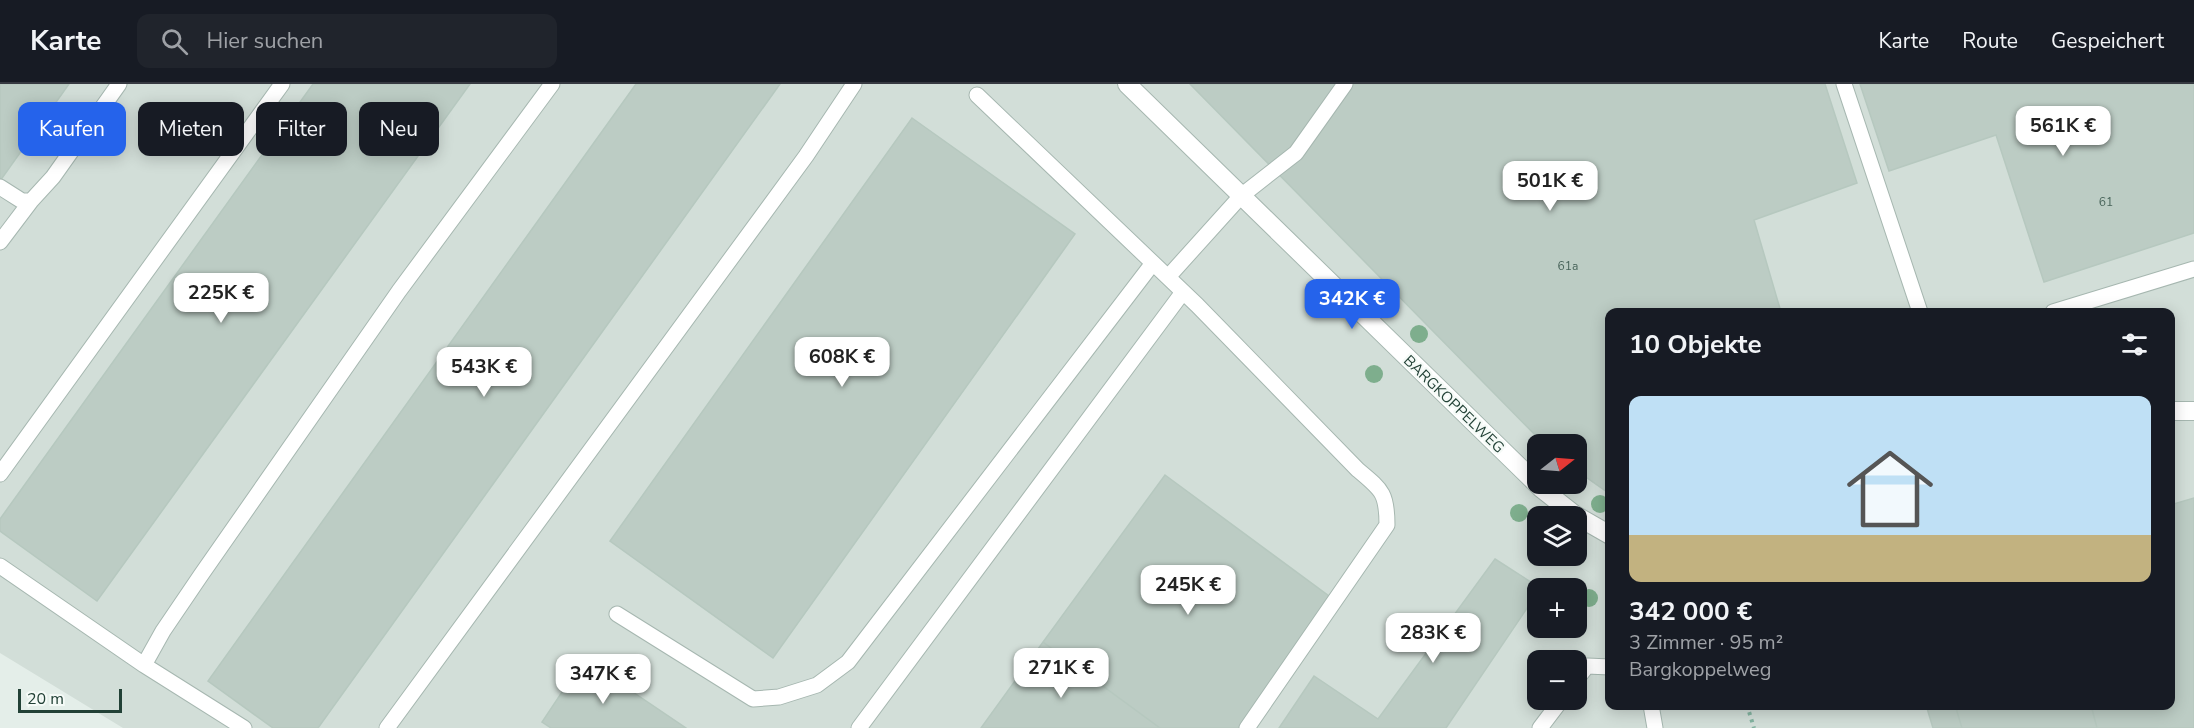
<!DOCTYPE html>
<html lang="de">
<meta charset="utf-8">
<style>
:root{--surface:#171b24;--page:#20242c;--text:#f1f3f6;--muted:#9ea1a6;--line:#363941;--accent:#2563eb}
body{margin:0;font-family:"Nunito Sans",sans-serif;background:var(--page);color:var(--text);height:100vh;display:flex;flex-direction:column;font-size:22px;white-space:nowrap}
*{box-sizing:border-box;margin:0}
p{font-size:20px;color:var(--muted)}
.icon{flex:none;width:33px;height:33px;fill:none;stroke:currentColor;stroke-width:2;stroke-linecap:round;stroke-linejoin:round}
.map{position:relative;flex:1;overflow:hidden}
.panel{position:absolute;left:1605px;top:224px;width:570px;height:402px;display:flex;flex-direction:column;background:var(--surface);border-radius:12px;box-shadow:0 3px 15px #0003}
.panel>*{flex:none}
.banner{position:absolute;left:18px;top:18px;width:570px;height:54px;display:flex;gap:12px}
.needle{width:39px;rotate:73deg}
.fabs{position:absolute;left:1527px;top:350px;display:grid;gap:12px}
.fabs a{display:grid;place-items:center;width:60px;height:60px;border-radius:12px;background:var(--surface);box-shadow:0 3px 15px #0003;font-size:30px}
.scale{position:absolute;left:18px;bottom:15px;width:104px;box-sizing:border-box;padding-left:6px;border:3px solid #224136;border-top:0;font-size:16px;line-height:21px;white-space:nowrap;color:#224136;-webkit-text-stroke:4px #f5faf7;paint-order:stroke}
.price{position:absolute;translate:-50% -51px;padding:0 14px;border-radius:12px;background:#fff;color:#222;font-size:20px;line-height:39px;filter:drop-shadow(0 2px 3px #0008)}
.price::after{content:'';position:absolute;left:50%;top:36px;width:18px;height:14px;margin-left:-9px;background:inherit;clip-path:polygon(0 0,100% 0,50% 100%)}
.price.on{background:var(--accent);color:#fff}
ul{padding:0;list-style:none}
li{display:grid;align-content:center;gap:12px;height:318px;padding:0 24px}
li+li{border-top:2px solid var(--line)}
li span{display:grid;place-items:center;height:186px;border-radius:12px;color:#555}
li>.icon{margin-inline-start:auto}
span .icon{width:108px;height:108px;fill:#fffc;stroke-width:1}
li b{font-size:26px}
h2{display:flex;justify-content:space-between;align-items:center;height:72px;padding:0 24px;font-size:26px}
.pill{padding:0 21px;border-radius:12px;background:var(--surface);box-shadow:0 3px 15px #0003;font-size:21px;line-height:54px}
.pill.on{background:var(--accent);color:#fff}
header{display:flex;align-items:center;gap:36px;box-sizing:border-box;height:84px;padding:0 30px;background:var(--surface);border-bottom:2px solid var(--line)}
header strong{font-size:28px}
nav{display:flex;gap:33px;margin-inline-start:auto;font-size:21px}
.search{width:420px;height:54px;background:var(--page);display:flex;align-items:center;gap:15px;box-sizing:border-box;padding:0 21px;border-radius:12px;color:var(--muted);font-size:22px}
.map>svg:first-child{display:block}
.built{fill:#d2ded8;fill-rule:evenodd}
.building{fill:#bcccc4;stroke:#b6c8bf;stroke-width:1.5}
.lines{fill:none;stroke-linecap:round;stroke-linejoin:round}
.lane-casing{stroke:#a6b7b0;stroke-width:17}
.street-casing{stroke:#a6b7b0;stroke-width:20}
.path{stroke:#83b3a0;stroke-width:4;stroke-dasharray:3 4.5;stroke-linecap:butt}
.lane{stroke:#fff;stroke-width:15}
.street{stroke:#fff;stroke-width:18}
.tree{fill:#7eae8d}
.labels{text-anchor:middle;stroke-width:4.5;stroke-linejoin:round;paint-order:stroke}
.number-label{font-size:12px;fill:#48645a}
.street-label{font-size:15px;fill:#224136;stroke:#f5faf7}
</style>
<header>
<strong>Karte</strong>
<div class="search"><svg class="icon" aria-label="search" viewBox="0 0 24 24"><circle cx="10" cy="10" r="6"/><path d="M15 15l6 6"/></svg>Hier suchen</div>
<nav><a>Karte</a><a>Route</a><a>Gespeichert</a></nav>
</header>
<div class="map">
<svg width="2194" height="644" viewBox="0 0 2194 644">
<rect width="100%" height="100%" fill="#e4eee9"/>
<path class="built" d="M0,0H1190L1544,360H1538V399H1576L1577,386L1609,410L1610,621H2170V228H1781L1754,136L1857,99L1825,0H2194V644H123L0,569ZM1538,432H1576V471H1538ZM1538,504H1576V543H1538ZM1538,576H1576V615H1538Z"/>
<path class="building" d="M0,0H69L0,97Z
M313,0H470L97,517L0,447V435Z
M636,0H780L318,644H273L208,597Z
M1190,0H1825L1857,99L1754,136L1781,228H1610V410L1576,386V360H1544Z
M1860,0H2194V149L2044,198L1996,51L1889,87Z
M912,34L1075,150L773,574L610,457Z
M1165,391L1333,515L1239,644H1160L1043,558Z
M2194,414V644H2097L2091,621H2170V421Z
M1495,475L1540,504H1538V508L1446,644H1279L1314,592L1378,635Z
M1043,558L1160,644H981Z
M584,575L686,644H551L542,638Z
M1926,621H1955L1962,644H1933Z
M1955,621H2091L2097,644H1962Z"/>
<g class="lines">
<defs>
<path id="lane" d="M1844,0L1920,228
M977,11L1197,221L1358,386C1382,406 1387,409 1387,441L1247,644
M0,103L22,117H31L53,93L119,0
M0,158L31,117
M1168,193L1241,112L1296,69L1345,0
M2053,228L2194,185
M0,390L282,0
M0,482L144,581
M617,530L753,615L779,613L817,601L848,578L1153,179
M1576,596L1587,582L1610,583
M1651,621L1655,644
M244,644L144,581L163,547L201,491L399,207L552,0
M387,644L806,72L854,0
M859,644L1183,208
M1540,644L1562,615"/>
<path id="street" d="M1127,0L1542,405L1575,431L1610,451
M2170,327H2194"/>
</defs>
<use href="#lane" class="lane-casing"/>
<use href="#street" class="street-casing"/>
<path class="path" d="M1747,621L1754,644"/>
<use href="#lane" class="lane"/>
<use href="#street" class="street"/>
</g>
<g class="tree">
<circle cx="1419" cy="250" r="9"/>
<circle cx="1374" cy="290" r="9"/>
<circle cx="1600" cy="420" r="9"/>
<circle cx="1519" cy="429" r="9"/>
<circle cx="1589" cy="514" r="9"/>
</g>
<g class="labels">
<g class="number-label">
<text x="2106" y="122">61</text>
<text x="1568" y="186">61a</text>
</g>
<g class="street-label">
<text transform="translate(1454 320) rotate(44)" y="5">BARGKOPPELWEG</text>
</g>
</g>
</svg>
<div class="fabs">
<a><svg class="needle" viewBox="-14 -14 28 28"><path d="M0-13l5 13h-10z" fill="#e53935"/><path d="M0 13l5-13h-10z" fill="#9ea1a6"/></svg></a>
<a><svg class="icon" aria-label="layers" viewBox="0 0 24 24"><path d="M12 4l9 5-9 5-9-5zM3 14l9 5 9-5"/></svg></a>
<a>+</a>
<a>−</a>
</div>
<div class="scale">20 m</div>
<b class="price" style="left:2063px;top:73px">561K €</b>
<b class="price" style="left:1550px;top:128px">501K €</b>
<b class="price" style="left:221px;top:240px">225K €</b>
<b class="price on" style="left:1352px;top:246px">342K €</b>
<b class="price" style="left:842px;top:304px">608K €</b>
<b class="price" style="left:484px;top:314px">543K €</b>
<b class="price" style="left:1188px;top:532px">245K €</b>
<b class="price" style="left:1433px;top:580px">283K €</b>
<b class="price" style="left:1061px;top:615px">271K €</b>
<b class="price" style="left:603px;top:621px">347K €</b>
<div class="banner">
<a class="pill on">Kaufen</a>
<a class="pill">Mieten</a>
<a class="pill">Filter</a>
<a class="pill">Neu</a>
</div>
<section class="panel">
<h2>10 Objekte<svg class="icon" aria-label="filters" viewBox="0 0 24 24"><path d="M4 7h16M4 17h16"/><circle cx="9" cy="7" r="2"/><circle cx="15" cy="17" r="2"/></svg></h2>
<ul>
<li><span style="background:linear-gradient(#bfe0f5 75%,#c2b280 0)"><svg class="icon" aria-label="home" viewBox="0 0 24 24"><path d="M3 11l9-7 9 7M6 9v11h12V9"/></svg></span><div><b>342 000 €</b><p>3 Zimmer · 95 m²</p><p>Bargkoppelweg</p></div></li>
</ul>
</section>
</div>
